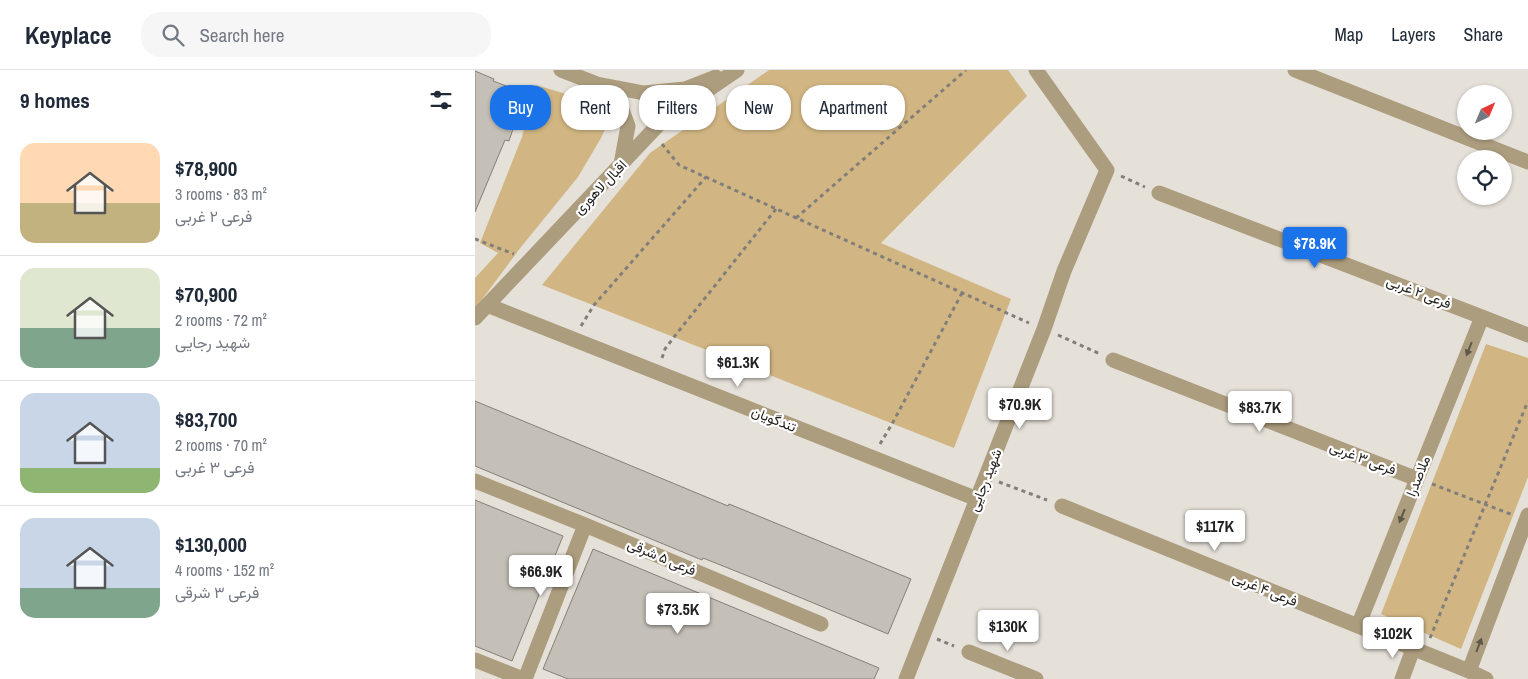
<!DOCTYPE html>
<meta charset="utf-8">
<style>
:root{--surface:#fff;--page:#f6f6f7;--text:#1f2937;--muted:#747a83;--line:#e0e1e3;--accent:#1a73e8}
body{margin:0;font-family:"Archivo Narrow",Vazirmatn,sans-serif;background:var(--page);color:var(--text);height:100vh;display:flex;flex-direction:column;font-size:19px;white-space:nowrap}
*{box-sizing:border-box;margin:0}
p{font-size:16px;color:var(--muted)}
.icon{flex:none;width:28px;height:28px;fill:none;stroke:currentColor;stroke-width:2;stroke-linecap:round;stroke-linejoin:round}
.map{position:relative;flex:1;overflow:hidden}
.drawer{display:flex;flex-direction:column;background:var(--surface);width:475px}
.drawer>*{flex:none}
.top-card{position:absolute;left:15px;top:15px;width:475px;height:45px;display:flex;gap:10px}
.needle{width:32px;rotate:44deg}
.tools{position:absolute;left:982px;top:15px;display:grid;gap:10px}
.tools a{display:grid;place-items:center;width:55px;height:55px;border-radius:50%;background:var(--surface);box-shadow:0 1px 4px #0004;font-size:25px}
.price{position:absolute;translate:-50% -42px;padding:0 11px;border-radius:5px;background:#fff;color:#222;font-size:16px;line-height:32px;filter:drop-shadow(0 1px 2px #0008)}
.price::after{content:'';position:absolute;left:50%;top:30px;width:15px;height:11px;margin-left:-8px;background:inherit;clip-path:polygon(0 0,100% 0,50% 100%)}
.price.selected{background:var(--accent);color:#fff}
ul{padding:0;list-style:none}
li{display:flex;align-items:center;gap:15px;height:125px;padding:0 20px}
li+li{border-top:1px solid var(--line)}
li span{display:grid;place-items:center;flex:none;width:140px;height:100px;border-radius:15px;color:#555}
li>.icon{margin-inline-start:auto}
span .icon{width:60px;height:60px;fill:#fffc;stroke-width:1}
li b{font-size:21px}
h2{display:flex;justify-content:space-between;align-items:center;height:60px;padding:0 20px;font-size:21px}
.tag{padding:0 18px;border-radius:20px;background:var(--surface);box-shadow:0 1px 4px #0004;font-size:18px;line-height:45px}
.tag.selected{background:var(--accent);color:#fff}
header{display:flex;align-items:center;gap:30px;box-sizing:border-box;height:70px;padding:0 25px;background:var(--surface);border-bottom:1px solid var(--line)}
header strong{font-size:24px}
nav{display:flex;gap:28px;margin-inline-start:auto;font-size:18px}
.search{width:350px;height:45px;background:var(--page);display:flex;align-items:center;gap:12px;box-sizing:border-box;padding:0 18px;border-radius:20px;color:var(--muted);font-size:19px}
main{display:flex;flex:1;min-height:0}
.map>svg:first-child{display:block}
.green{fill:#d1b683}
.building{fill:#c4bfb7;stroke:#848079}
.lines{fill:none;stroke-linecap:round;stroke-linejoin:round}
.path{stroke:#827f7a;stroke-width:3;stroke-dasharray:4 4;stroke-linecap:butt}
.minor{stroke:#ad9d7f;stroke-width:15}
.oneway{fill:#5e5747}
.labels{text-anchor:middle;stroke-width:4.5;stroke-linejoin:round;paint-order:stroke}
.street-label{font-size:14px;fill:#1e1d1a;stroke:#fff}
</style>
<header>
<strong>Keyplace</strong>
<div class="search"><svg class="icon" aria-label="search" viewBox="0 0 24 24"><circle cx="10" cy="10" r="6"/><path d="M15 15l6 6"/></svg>Search here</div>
<nav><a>Map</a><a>Layers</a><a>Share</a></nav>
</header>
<main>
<section class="drawer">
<h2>9 homes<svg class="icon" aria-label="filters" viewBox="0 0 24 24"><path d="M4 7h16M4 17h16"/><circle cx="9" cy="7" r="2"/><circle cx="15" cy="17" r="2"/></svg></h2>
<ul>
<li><span style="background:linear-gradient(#ffd9b3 60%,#c2b280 0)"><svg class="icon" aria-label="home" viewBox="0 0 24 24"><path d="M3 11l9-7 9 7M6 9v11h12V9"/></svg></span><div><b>$78,900</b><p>3 rooms · 83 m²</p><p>فرعی ۲ غربی</p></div></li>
<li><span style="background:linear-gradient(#dfe7d0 60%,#7fa58c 0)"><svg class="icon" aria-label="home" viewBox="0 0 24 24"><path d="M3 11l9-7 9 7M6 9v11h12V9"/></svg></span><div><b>$70,900</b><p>2 rooms · 72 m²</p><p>شهید رجایی</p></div></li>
<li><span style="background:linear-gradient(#c9d6e8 75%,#8fb573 0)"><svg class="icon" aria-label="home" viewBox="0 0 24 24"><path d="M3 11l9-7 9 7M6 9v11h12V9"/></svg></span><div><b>$83,700</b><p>2 rooms · 70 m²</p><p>فرعی ۳ غربی</p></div></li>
<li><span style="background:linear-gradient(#c9d6e8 70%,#7fa58c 0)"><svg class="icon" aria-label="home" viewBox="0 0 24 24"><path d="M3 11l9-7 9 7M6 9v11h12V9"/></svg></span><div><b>$130,000</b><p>4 rooms · 152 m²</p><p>فرعی ۳ شرقی</p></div></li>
</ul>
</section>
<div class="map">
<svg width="1053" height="609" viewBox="0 0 1053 609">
<rect width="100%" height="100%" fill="#e5e0d8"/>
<path class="green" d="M294,0H533L552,26L406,173L536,229L479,378L67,215L175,83Z
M61,15L121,33L135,49L126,68L103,107L46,177L0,239V208L23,183L5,173L47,67Z
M1011,274L1053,288V407L986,579L906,544Z"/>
<path class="building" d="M0,1L19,9L18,11L50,23L34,71L30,70L0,142Z
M0,331L253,436L254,434L281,445L436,509L413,564L283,510L228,488L227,490L0,396Z
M0,430L88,466L37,591L0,576Z
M118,479L404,598L399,609H93L68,599Z"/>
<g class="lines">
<path class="path" d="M187,74L204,95L554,253
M646,106L670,117
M321,148L491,0
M0,169L39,184
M106,256L119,235L231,107
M583,265L625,284
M187,288L190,279L199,267L301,139
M405,374L417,354L487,223
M524,412L572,430
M957,414L1038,445
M955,568L1053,331
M462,569L479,576"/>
<path class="minor" d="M86,0L122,14L169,23L210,19L241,7
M820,0L1053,92
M122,14L146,37L153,56L146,94
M684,123L1007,247
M12,235L502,429
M0,248L186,52L262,0
M1053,265L1007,247L883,556L994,601L1053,445
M638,290L942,409
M0,411L110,455L346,554
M587,436L883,556
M494,582L561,609
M0,590L48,609
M994,601L1011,609
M50,609L110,455
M431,609L569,259L589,201L632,100L561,0
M927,609L938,579"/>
</g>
<defs><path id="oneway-solid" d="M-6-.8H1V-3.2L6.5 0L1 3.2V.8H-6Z" transform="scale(1.25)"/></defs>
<g class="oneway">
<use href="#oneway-solid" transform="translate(994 279) rotate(112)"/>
<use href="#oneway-solid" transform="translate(927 446) rotate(112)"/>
<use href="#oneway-solid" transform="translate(1004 575) rotate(-69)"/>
</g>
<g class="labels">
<g class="street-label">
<text transform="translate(125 117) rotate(-46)" y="5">اقبال لاهوری</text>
<text transform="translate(944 222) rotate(21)" y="5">فرعی ۲ غربی</text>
<text transform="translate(299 349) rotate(22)" y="5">تندگویان</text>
<text transform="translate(888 388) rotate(21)" y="5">فرعی ۳ غربی</text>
<text transform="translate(943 406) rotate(-68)" y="5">ملاصدرا</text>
<text transform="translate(510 410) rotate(-68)" y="5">شهید رجایی</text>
<text transform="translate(187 487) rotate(23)" y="5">فرعی ۵ شرقی</text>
<text transform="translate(790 519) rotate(22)" y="5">فرعی ۴ غربی</text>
</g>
</g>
</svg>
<div class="tools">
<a><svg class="needle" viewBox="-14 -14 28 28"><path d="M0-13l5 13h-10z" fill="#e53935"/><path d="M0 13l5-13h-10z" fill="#747a83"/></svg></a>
<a><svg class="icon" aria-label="locate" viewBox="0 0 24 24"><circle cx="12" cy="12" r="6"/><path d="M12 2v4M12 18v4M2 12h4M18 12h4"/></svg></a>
</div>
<b class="price selected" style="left:840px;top:199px">$78.9K</b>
<b class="price" style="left:263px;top:318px">$61.3K</b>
<b class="price" style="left:545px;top:360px">$70.9K</b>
<b class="price" style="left:785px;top:363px">$83.7K</b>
<b class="price" style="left:740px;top:482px">$117K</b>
<b class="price" style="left:66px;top:527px">$66.9K</b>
<b class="price" style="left:203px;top:565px">$73.5K</b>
<b class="price" style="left:533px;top:582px">$130K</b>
<b class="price" style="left:918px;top:589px">$102K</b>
<div class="top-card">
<a class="tag selected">Buy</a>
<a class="tag">Rent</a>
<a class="tag">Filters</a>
<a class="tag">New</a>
<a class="tag">Apartment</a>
</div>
</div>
</main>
